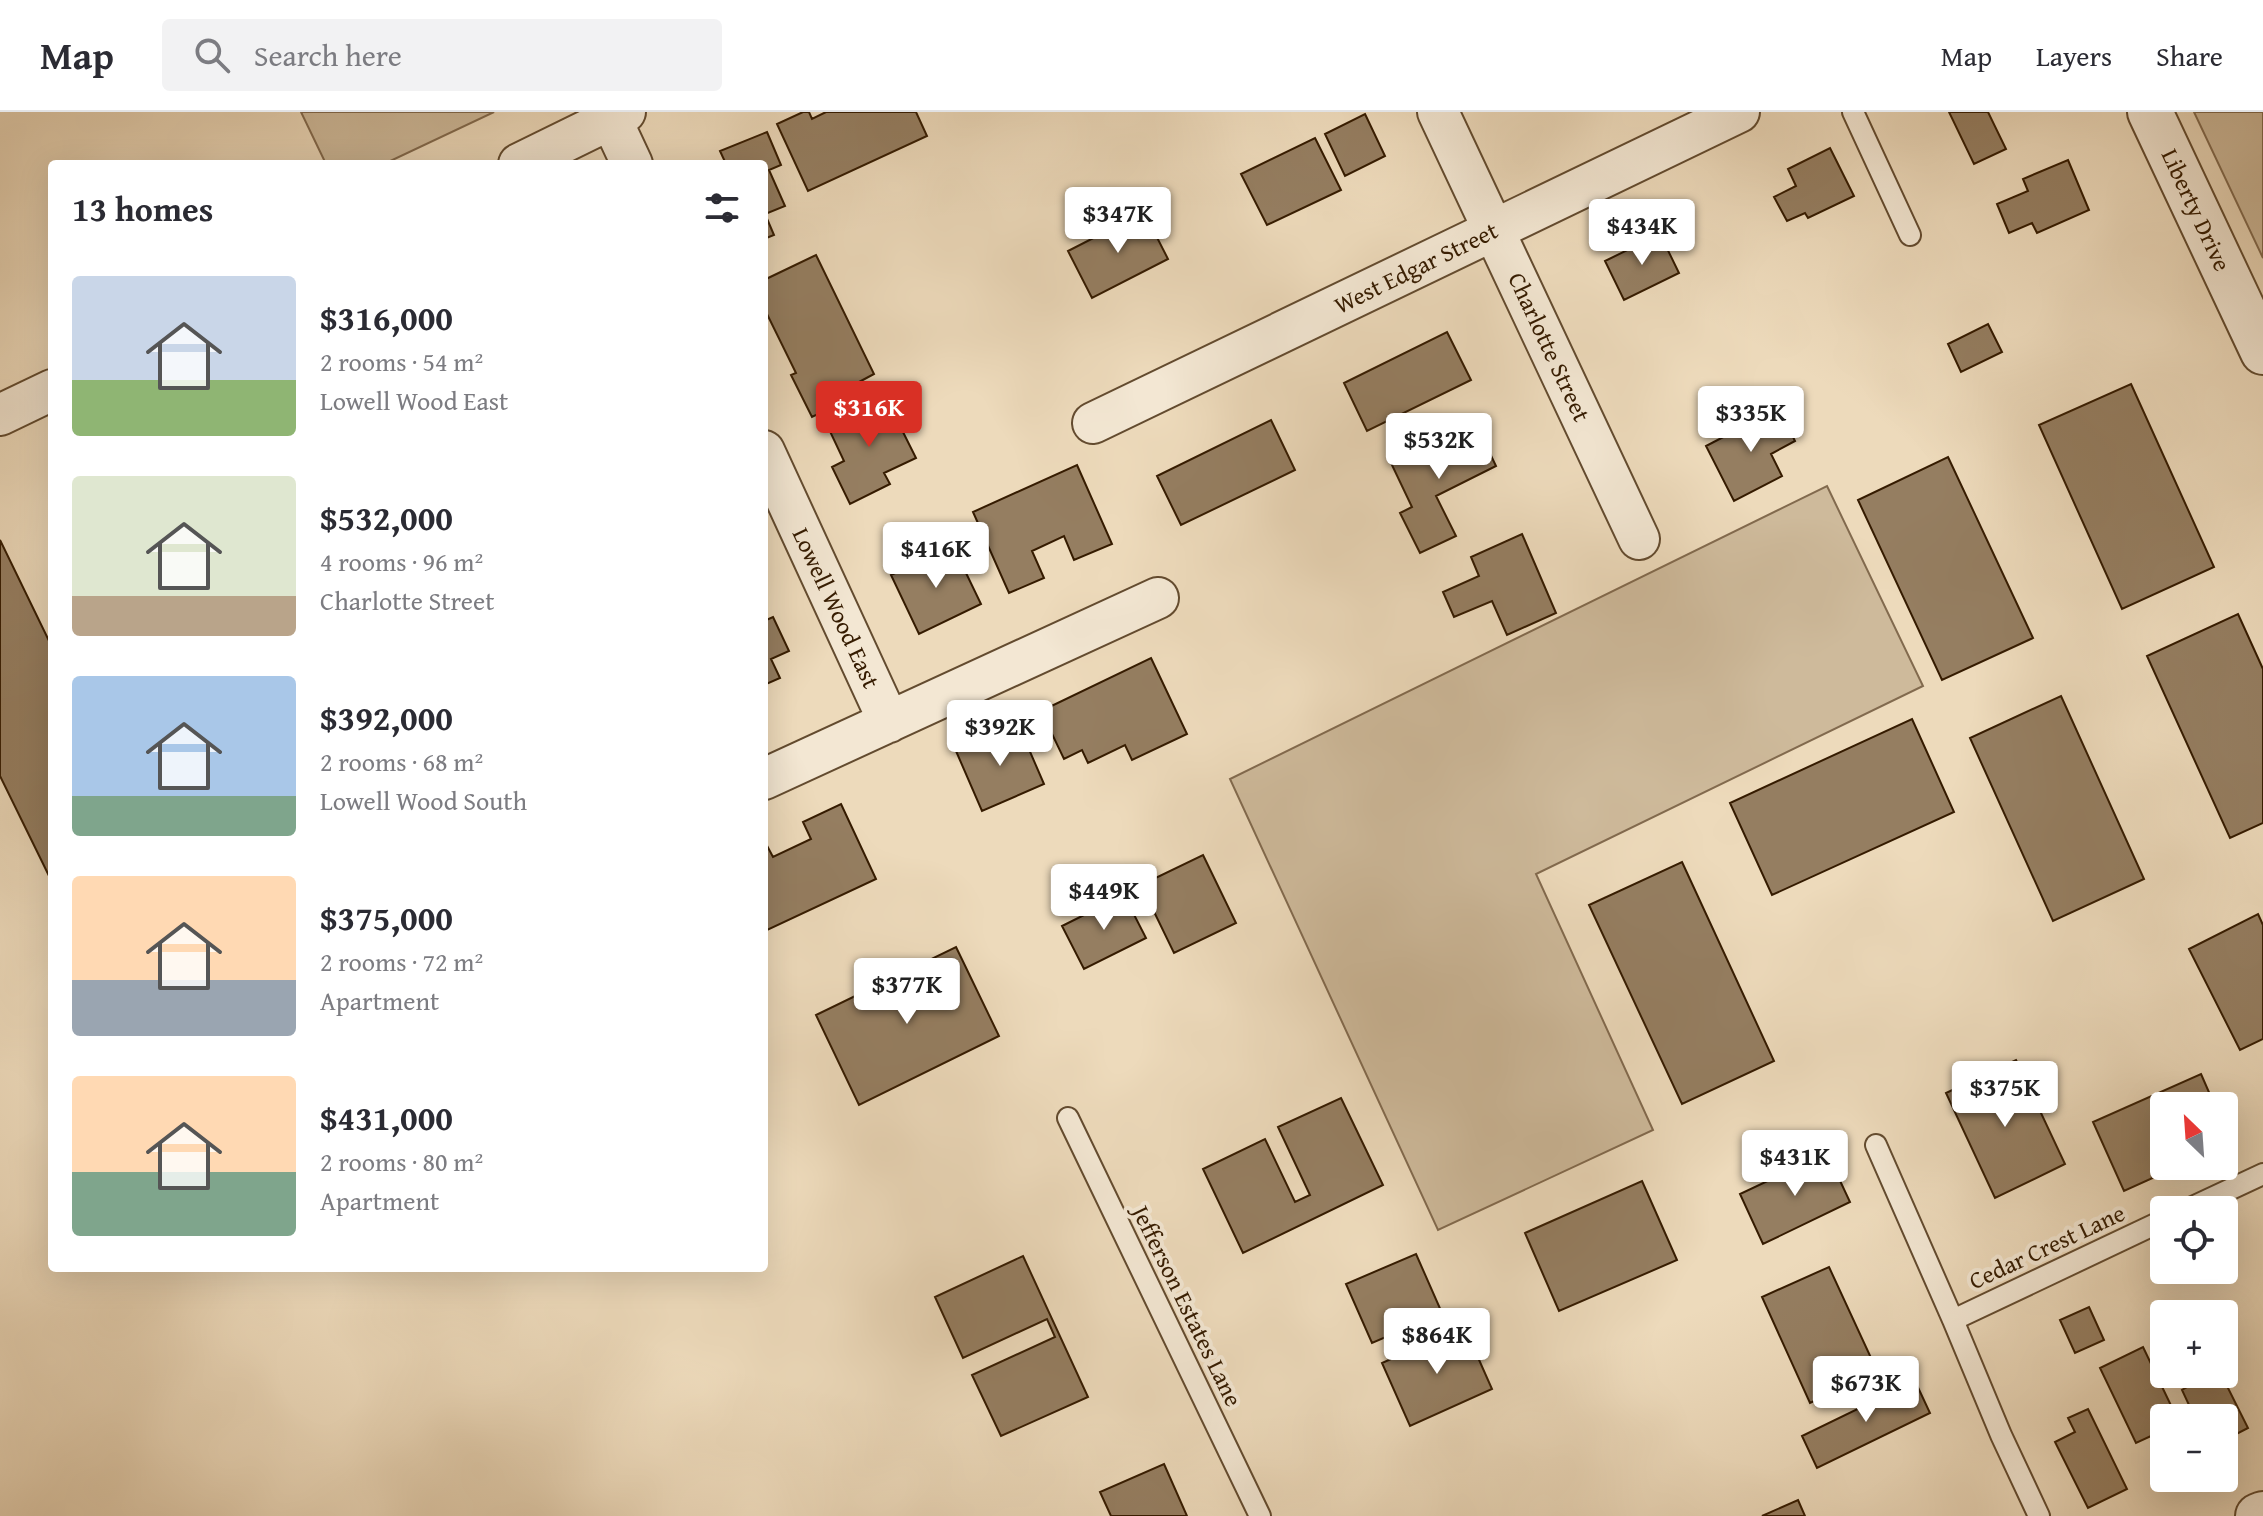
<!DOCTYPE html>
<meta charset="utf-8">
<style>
:root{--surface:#fff;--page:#f2f2f3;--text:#2b2b33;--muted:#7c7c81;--line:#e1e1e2;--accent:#d93025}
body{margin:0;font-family:"Gentium Book Plus",serif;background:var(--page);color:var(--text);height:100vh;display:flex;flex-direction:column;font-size:30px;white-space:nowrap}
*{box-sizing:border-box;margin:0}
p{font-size:26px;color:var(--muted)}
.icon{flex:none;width:44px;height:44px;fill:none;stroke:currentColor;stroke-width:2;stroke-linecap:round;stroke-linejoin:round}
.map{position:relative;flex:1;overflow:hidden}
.drawer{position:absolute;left:48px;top:48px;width:720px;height:1112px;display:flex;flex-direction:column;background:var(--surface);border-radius:8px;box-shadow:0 8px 32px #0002}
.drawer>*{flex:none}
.needle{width:52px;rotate:335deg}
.tools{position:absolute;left:2150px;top:980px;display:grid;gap:16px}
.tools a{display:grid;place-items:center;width:88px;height:88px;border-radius:8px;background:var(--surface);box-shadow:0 8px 32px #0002;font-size:40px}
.price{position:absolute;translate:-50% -68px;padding:0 18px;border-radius:8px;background:#fff;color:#222;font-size:26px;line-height:52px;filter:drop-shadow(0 2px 4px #0008)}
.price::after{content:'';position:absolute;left:50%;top:48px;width:24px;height:18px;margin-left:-12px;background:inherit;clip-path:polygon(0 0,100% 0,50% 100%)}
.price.selected{background:var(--accent);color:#fff}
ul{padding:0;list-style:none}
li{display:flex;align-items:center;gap:24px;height:200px;padding:0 24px}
li span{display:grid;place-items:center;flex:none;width:224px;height:160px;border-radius:8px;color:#555}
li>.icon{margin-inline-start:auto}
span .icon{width:96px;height:96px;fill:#fffc;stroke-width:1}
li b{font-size:34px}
h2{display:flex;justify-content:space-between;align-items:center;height:96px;padding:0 24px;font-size:34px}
header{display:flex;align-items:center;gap:48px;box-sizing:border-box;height:112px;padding:0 40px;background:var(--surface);border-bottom:2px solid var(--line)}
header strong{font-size:38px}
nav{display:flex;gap:44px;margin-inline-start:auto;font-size:28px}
.search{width:560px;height:72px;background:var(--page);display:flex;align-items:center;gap:20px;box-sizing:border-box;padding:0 28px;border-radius:8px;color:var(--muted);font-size:30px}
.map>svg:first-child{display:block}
.green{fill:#ceba9b;stroke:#826a4e;stroke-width:2}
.building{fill:#957e61;stroke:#351b00;stroke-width:2}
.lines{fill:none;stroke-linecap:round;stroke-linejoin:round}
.service-casing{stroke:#634b2f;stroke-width:24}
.minor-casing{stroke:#634b2f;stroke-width:44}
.tertiary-casing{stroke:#634b2f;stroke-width:48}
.service{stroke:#f3e7d3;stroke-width:20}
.minor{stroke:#f3e7d3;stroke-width:40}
.tertiary{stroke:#f3e7d3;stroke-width:44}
.labels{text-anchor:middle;stroke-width:8;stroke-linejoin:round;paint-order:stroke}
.street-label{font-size:24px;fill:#351b00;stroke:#f3e7d3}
</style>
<header>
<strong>Map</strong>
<div class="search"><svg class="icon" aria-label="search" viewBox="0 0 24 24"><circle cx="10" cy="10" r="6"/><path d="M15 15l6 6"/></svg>Search here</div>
<nav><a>Map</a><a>Layers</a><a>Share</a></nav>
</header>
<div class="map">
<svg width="2263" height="1404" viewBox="0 0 2263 1404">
<rect width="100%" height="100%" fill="#eddabb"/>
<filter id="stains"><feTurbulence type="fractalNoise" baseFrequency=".0025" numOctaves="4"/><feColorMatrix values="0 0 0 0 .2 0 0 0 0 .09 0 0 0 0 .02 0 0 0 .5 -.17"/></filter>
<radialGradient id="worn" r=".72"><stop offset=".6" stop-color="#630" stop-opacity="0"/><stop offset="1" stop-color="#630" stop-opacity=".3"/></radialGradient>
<path class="green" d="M301,0H494L384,52H326Z
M2194,0H2263V146Z
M1827,374L1923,574L1536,762L1653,1018L1438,1118L1230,667Z"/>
<path class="building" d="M803,0H809L812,7L826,0H916L927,24L808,79L777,12Z
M1949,0H1988L2006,37L1974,52Z
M1365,2L1385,44L1345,64L1325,22Z
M767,20L781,53L769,58L785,94L765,102L774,123L764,127V52H726L720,39Z
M1315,26L1341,78L1267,113L1241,62Z
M1830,36L1854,84L1808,106L1805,101L1787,109L1774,85L1796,74L1788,57Z
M2068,48L2089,98L2037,121L2032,111L2009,121L1997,92L2028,79L2023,67Z
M1144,100L1168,147L1092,186L1068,139Z
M1660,122L1679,161L1624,188L1605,149Z
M816,143L874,262L846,277L851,286L812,305L791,263L796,261L764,196V168Z
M1988,212L2002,240L1961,260L1948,232Z
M1447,220L1471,268L1367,319L1344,271Z
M2131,272L2214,455L2122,497L2039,313Z
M885,284L916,346L884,361L890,372L850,392L832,355L844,349L827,313Z
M1779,296L1795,329L1771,342L1782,364L1734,389L1706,334Z
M1271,308L1295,358L1181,413L1157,364Z
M1475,310L1496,354L1436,384L1456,424L1420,441L1400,401L1412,395L1391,351Z
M1948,345L2033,526L1942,568L1858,388Z
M1077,353L1112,432L1074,448L1064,424L1032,439L1044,466L1009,481L973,400Z
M1522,422L1556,501L1507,523L1492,489L1454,505L1443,480L1479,464L1471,445Z
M0,428L52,535V770L0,664Z
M953,434L981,492L919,522L891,463Z
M2238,502L2263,557V711L2230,726L2147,544Z
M773,505L789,539L771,547L780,566L764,573V509Z
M1151,546L1187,622L1132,648L1125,633L1088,651L1082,638L1064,647L1041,599Z
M2061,584L2144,767L2053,809L1970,626Z
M1912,607L1954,700L1772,783L1730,691Z
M1018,612L1044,672L982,699L956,639Z
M841,692L876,767L765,819L764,728L773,745L811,727L803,710Z
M1203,743L1236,811L1174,841L1141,773Z
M1682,750L1774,949L1682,992L1589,793Z
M1124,783L1146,826L1084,857L1062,814Z
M2258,802L2263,813V927L2240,938L2189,837Z
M956,835L999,924L859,993L816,903Z
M2016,948L2065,1052L1995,1086L1946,981Z
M2201,962L2215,994H2164V1054H2179L2124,1079L2093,1010Z
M1341,986L1383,1073L1243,1141L1203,1057L1265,1027L1295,1090L1310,1083L1278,1015Z
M1827,1041L1850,1090L1763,1132L1740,1082Z
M1642,1069L1677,1148L1559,1199L1525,1121Z
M1416,1142L1442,1201L1372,1231L1346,1172Z
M1023,1144L1088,1285L1001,1324L972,1263L1055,1225L1047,1207L963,1246L935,1185Z
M1829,1155L1878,1261L1810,1291L1762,1185Z
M2089,1195L2104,1228L2075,1241L2060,1208Z
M1464,1214L1492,1277L1410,1314L1382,1251Z
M2143,1235L2177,1306H2164V1318L2136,1331L2100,1256Z
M2190,1262H2221L2248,1316L2225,1328L2224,1306H2195L2182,1278L2194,1271Z
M1915,1269L1930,1301L1817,1356L1802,1324Z
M2088,1297L2127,1377L2088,1396L2055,1330L2075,1320L2068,1306Z
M1164,1352L1187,1404H1111L1100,1380Z
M1798,1388L1805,1404H1762Z"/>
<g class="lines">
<defs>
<path id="service" d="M1853,0L1910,123
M1068,1006L1260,1404
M1876,1033L1953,1208
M2186,1098L2263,1062
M2039,1404L2001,1323L1953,1208L2164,1108"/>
<path id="minor" d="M1438,0L1639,427
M611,7L632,52
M519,52L625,0
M0,303L52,278
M1093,311L1739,0
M764,339L889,610
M764,667L1158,486"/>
<path id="tertiary" d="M2150,0L2263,240
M2258,1404L2263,1402"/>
</defs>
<use href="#service" class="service-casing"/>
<use href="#minor" class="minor-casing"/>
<use href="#tertiary" class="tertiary-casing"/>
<use href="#service" class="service"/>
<use href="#minor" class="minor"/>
<use href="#tertiary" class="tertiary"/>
</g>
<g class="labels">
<g class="street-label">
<text transform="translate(2196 98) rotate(65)" y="8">Liberty Drive</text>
<text transform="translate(1416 156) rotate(-26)" y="8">West Edgar Street</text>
<text transform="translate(1549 235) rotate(65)" y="8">Charlotte Street</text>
<text transform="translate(836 496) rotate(65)" y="8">Lowell Wood East</text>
<text transform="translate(2047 1135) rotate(-25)" y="8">Cedar Crest Lane</text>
<text transform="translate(1187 1194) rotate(64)" y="8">Jefferson Estates Lane</text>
</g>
</g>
<rect width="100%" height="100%" filter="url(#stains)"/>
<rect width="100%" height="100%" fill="url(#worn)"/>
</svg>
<div class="tools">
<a><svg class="needle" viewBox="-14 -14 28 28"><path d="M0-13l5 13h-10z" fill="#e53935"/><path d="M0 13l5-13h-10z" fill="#7c7c81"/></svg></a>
<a><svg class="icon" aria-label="locate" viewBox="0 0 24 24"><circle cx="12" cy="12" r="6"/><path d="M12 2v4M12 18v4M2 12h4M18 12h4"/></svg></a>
<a>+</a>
<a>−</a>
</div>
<b class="price" style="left:1118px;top:143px">$347K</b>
<b class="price" style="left:1642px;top:155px">$434K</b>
<b class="price selected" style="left:869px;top:337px">$316K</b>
<b class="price" style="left:1751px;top:342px">$335K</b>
<b class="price" style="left:1439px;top:369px">$532K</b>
<b class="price" style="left:936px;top:478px">$416K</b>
<b class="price" style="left:1000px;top:656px">$392K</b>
<b class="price" style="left:1104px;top:820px">$449K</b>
<b class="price" style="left:907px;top:914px">$377K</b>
<b class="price" style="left:2005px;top:1017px">$375K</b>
<b class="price" style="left:1795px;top:1086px">$431K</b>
<b class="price" style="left:1437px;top:1264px">$864K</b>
<b class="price" style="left:1866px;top:1312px">$673K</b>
<section class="drawer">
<h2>13 homes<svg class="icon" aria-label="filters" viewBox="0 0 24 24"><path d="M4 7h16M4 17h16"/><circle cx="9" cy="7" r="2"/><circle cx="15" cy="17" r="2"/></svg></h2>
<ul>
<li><span style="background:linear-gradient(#c9d6e8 65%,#8fb573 0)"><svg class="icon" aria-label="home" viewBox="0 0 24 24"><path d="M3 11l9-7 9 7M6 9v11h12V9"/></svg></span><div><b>$316,000</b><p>2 rooms · 54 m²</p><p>Lowell Wood East</p></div></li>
<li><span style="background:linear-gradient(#dfe7d0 75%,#b9a48a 0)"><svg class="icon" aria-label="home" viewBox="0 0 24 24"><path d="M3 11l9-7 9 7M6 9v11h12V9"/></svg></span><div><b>$532,000</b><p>4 rooms · 96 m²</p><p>Charlotte Street</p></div></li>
<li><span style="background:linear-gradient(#a9c7e8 75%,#7fa58c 0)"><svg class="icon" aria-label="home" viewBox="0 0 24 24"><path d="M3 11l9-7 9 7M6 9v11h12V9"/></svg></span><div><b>$392,000</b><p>2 rooms · 68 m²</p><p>Lowell Wood South</p></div></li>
<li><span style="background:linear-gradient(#ffd9b3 65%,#9aa5b1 0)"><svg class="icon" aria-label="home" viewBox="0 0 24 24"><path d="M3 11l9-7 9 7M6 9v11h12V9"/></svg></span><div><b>$375,000</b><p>2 rooms · 72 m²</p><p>Apartment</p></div></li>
<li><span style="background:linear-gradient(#ffd9b3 60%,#7fa58c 0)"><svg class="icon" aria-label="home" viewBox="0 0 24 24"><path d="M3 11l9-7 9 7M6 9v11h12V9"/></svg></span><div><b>$431,000</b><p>2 rooms · 80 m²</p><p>Apartment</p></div></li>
</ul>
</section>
</div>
